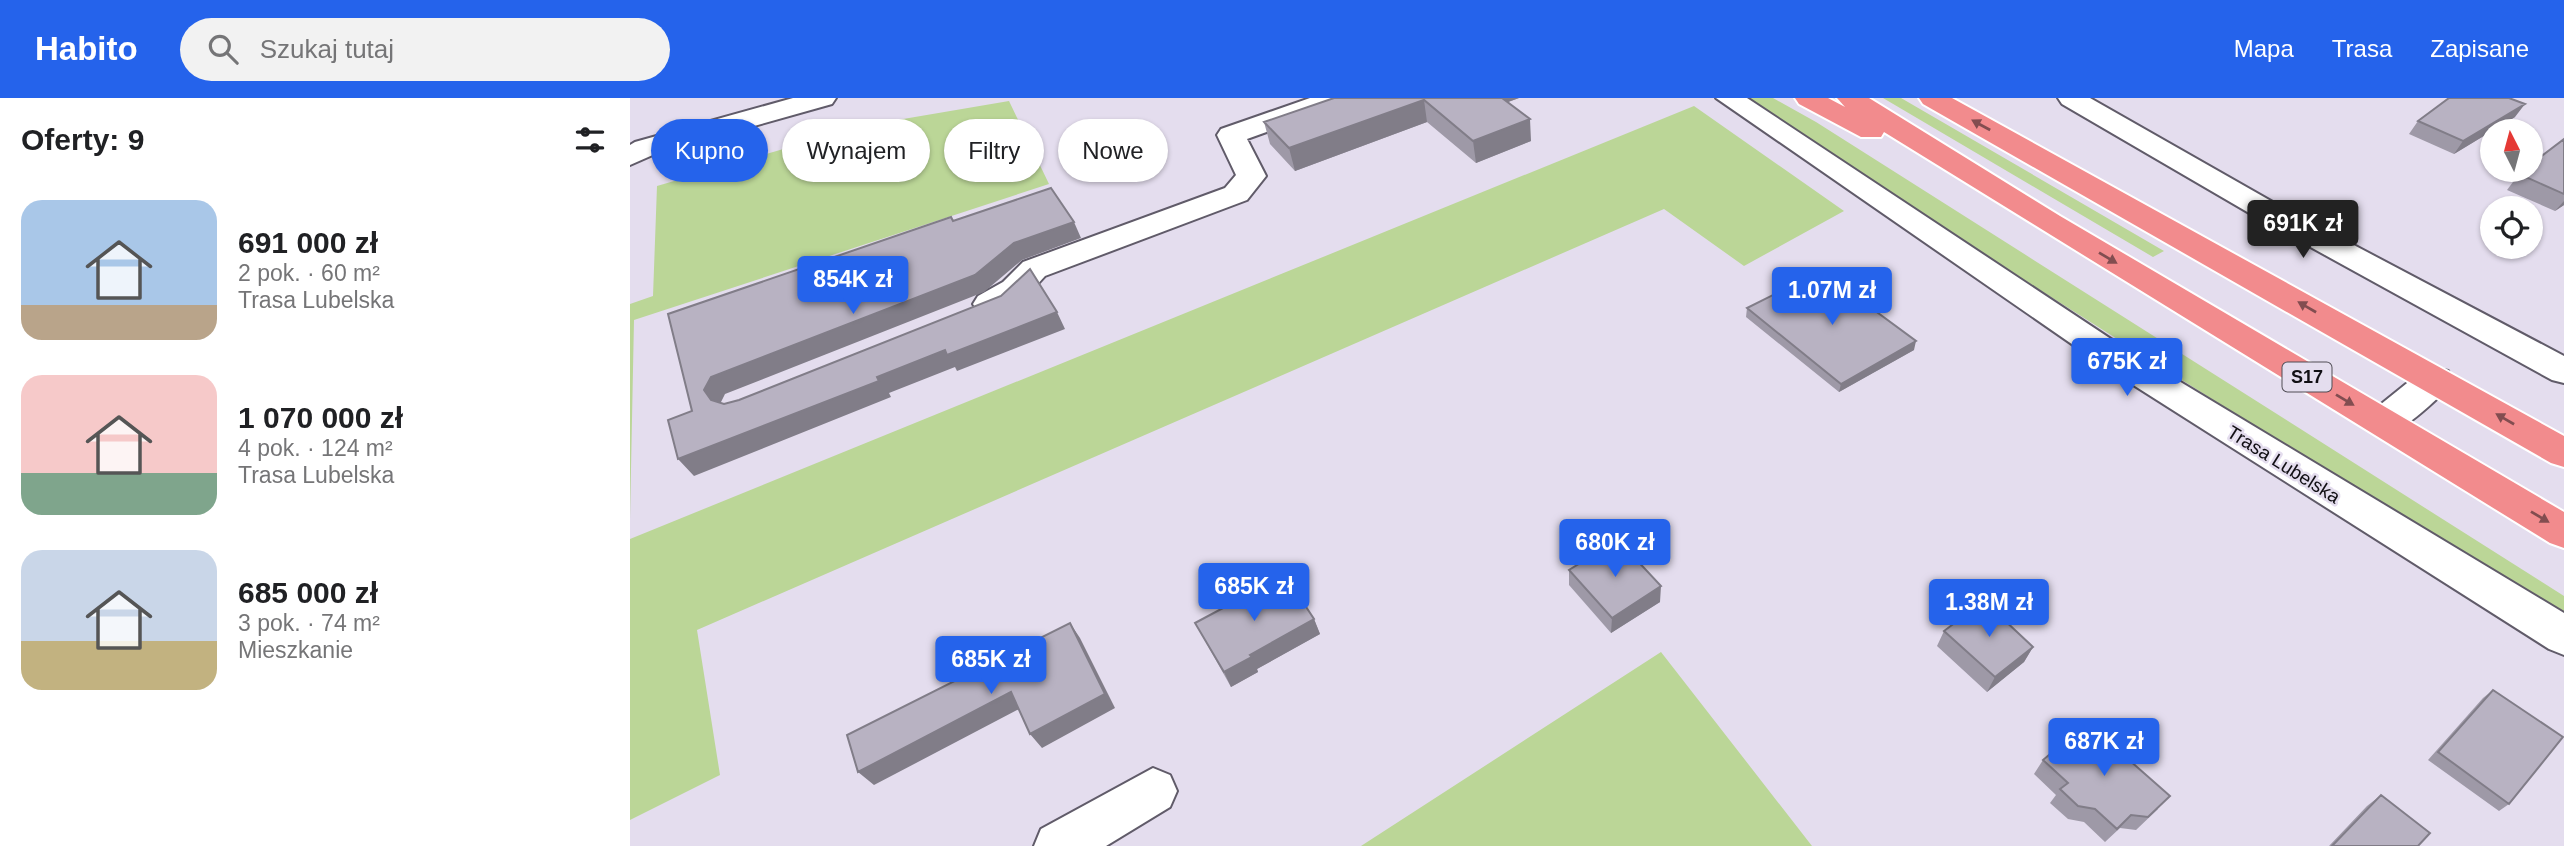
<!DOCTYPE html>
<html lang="pl">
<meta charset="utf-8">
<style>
:root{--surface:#fff;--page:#f2f2f2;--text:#202124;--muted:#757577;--accent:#2563eb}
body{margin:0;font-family:Arial,sans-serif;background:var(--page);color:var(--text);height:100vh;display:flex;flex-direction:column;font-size:26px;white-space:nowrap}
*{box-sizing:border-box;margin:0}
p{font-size:23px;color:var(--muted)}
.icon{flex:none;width:38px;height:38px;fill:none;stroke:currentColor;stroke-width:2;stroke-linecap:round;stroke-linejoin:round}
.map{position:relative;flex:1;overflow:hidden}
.sheet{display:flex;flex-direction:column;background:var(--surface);width:630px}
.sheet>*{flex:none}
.top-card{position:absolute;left:21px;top:21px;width:665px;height:63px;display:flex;gap:14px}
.needle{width:46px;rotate:354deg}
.fabs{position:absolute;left:1850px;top:21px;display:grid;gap:14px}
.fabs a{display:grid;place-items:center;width:63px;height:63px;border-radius:50%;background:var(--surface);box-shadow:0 2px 5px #0004;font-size:35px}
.price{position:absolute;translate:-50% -60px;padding:0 16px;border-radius:7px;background:var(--accent);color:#fff;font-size:23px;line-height:46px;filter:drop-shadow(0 2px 4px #0008)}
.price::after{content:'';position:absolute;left:50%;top:42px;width:21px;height:16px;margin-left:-10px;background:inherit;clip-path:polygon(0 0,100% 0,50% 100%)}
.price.selected{background:#222;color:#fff}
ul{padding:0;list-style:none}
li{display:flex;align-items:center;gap:21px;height:175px;padding:0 21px}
li span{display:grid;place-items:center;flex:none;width:196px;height:140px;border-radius:21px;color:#555}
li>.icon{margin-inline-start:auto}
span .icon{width:84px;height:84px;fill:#fffc;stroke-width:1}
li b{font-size:30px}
h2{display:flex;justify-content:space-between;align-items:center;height:84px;padding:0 21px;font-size:30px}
.pill{padding:0 24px;border-radius:32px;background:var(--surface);box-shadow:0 2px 5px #0004;font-size:24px;line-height:63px}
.pill.selected{background:var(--accent);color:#fff}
header{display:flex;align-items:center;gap:42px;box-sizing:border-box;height:98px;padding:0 35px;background:var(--accent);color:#fff}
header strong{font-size:33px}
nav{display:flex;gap:38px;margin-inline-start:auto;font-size:24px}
.search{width:490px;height:63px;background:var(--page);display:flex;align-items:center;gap:18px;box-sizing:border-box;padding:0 24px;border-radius:38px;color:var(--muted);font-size:26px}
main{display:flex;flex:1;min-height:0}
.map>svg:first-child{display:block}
.green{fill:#bbd697}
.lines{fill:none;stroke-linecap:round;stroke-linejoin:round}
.minor-casing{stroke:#605b69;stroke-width:4}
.highway-casing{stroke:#fff;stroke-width:4}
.minor{fill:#fff;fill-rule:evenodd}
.highway{fill:#f28b8d;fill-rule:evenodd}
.wall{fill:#9e99a7}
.shaded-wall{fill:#817d88}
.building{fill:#b8b2c2;stroke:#817d88;stroke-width:2}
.oneway{fill:#824d50}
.labels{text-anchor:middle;stroke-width:5;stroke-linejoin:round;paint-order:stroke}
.shield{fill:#e4ddee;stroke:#504d55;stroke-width:2}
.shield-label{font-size:18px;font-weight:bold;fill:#110f14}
.street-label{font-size:19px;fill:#110f14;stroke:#e4ddee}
</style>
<header>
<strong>Habito</strong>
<div class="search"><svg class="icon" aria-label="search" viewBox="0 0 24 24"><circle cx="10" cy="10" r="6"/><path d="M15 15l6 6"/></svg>Szukaj tutaj</div>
<nav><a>Mapa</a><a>Trasa</a><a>Zapisane</a></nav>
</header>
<main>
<section class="sheet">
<h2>Oferty: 9<svg class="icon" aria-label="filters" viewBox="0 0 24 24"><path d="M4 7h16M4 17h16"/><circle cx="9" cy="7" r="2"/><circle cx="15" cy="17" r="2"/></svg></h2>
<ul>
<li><span style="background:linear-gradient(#a9c7e8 75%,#b9a48a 0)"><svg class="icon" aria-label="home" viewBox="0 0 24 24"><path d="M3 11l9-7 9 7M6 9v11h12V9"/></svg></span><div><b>691 000 zł</b><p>2 pok. · 60 m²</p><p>Trasa Lubelska</p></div></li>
<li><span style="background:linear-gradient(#f6c9c9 70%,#7fa58c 0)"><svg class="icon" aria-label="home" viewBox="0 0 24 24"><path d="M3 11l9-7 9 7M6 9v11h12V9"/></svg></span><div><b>1 070 000 zł</b><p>4 pok. · 124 m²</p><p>Trasa Lubelska</p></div></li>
<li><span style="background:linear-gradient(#c9d6e8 65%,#c2b280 0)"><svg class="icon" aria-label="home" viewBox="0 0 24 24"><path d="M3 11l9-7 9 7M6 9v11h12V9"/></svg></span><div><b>685 000 zł</b><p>3 pok. · 74 m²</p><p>Mieszkanie</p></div></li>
</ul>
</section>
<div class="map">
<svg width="1934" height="748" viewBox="0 0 1934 748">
<rect width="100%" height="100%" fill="#e4ddee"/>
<path class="green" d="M1117,0H1143L1186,24L1934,498V524L1309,128Z
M1253,0H1271L1534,153L1523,159Z
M379,3L419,86L4,222L0,421V206L23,198L27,88L232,28Z
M1064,8L1214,113L1114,168L1034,111L67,532L90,677L0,722V441Z
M1031,554L1182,748H731Z"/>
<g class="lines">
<defs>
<path id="minor" d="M163,0H206L202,6L25,56L0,67V47L5,44Z
M680,0H719L715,6L617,41L636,78L617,102L415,178C398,197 376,221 348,214L343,206L348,198L373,184L393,164L595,90L606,77L587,37L591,31Z
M1086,0H1117L1499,253L1934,515V557L1919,551L1475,269Z
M1428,0H1460L1648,107L1934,258V285L1922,282L1626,119L1432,6Z
M1805,270L1818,273L1823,282L1818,291C1796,309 1770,342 1740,333L1735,324L1740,315L1792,273Z
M523,670L540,677L547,693L540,709L476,748H404L411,731Z"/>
<path id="highway" d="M1165,0H1198L1215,9L1207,0H1239L1430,118L1934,414V450L1920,445L1254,34L1251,39H1231L1169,6Z
M1289,0H1322L1934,338V369L1921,365L1293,6Z"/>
</defs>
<use href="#minor" class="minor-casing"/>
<use href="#highway" class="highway-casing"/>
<use href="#minor" class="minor"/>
<use href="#highway" class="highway"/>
</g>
<path class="wall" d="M704,0H889L878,4L901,43L846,65L797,24L665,73L640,46L634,24Z
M1885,19L1824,56L1779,36L1788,23Z
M1934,41V107L1925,113L1877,92L1889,76Z
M1117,210L1284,252L1209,294L1116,219Z
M939,472L1030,504L981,535L939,487Z
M684,521L690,536L627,571L628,574L601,589L565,525Z
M1314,533L1403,549L1394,564L1357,594L1307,548Z
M1863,592L1879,706L1869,713L1798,662L1853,600Z
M1413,662L1528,711L1506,732L1490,730L1475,744L1454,724L1438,721L1420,705L1426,697L1404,676Z
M1751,697L1788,748H1699L1737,708Z"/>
<path class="shaded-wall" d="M858,0H889L859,11Z
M794,2L797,24L665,73L659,50Z
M1895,6L1885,19L1824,56L1833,43Z
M900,21L901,43L846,65L843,43Z
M1934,103V107L1925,113Z
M444,124L451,140L392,162L354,194L95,296L89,308L81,302L74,292L81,279L384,145Z
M427,214L435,231L327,273L325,269L259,295L261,299L64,378L48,361L247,279L315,252Z
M1286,243L1284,252L1209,294L1211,286Z
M1031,488L1030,504L981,535L982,520Z
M684,521L690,536L627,571L628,574L601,589L594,574L620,557Z
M440,525L450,540L485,610L412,650L400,636Z
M1403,549L1394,564L1357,594L1365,579Z
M381,594L393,609L244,687L228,674Z"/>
<path class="building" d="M704,0H872L900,21L843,43L794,2L659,50L634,24Z
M1819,0H1879L1895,6L1833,43L1788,23Z
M1934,41V96L1889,76L1894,72H1900V67Z
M421,90L444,124L384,145L345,177L81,279L74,292L81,302L94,306L109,302L371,198L400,171L427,214L317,257L315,252L247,279L249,283L48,361L38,322L62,313L38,216L321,119L323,123Z
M1191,173L1286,243L1211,286L1117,210Z
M988,442L1031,488L982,520L939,472Z
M655,477L684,521L620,557L622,559L594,574L565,525Z
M1354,503L1403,549L1365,579L1314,533Z
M440,525L475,596L400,636L381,594L228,674L217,637Z
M1863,592L1933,639L1879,706L1808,654Z
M1457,625L1540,698L1518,719L1501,717L1487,731L1465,711L1448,708L1430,691L1438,685L1413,662Z
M1751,697L1800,735L1788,748H1702Z"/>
<defs><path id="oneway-solid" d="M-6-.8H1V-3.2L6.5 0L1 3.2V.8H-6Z" transform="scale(1.75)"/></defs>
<g class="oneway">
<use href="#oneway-solid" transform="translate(1351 27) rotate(-151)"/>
<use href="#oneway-solid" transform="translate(1478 160) rotate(31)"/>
<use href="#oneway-solid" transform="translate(1677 209) rotate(-150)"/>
<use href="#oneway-solid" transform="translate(1715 302) rotate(31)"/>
<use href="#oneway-solid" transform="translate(1875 321) rotate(-150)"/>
<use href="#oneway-solid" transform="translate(1910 419) rotate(31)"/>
</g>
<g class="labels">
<rect class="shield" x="1652.5" y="264.5" width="49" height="29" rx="5"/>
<g class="shield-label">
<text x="1677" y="285">S17</text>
</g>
<g class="street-label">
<text transform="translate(1654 366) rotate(32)" y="7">Trasa Lubelska</text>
</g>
</g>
</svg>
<div class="fabs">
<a><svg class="needle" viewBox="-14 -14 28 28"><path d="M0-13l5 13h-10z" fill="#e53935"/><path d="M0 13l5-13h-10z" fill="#757577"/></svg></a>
<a><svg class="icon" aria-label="locate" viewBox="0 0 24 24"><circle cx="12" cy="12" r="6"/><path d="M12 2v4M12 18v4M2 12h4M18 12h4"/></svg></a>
</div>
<b class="price selected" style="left:1673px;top:162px">691K zł</b>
<b class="price" style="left:223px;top:218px">854K zł</b>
<b class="price" style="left:1202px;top:229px">1.07M zł</b>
<b class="price" style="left:1497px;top:300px">675K zł</b>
<b class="price" style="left:985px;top:481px">680K zł</b>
<b class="price" style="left:624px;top:525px">685K zł</b>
<b class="price" style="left:1359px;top:541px">1.38M zł</b>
<b class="price" style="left:361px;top:598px">685K zł</b>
<b class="price" style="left:1474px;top:680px">687K zł</b>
<div class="top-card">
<a class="pill selected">Kupno</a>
<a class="pill">Wynajem</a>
<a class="pill">Filtry</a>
<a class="pill">Nowe</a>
</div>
</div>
</main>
